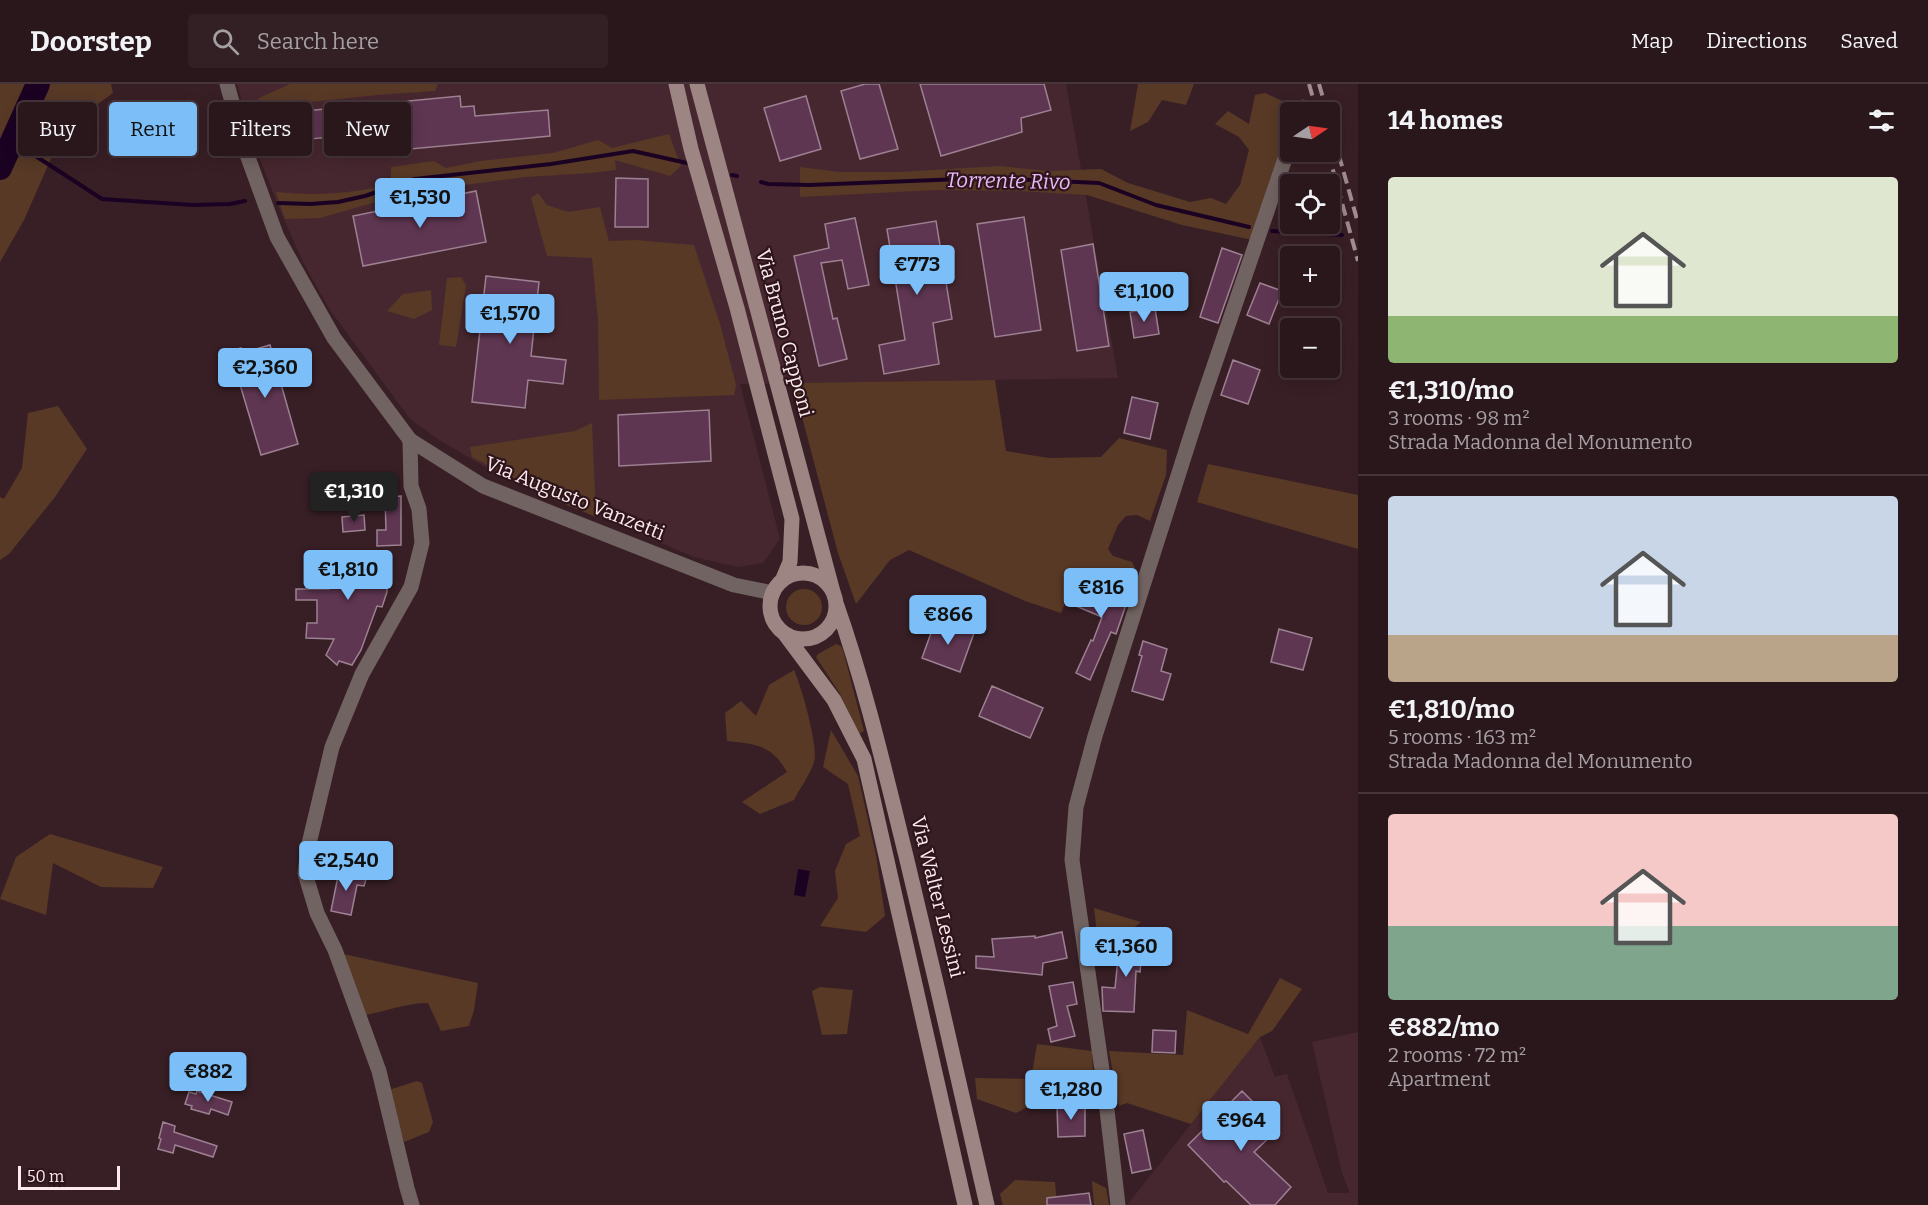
<!DOCTYPE html>
<meta charset="utf-8">
<style>
:root{--surface:#2a171c;--page:#322025;--text:#f1f3f6;--muted:#a59fa3;--line:#46363b;--accent:#7bbef8}
body{margin:0;font-family:Bitter,serif;background:var(--page);color:var(--text);height:100vh;display:flex;flex-direction:column;font-size:22px;white-space:nowrap}
*{box-sizing:border-box;margin:0}
p{font-size:20px;color:var(--muted)}
.icon{flex:none;width:33px;height:33px;fill:none;stroke:currentColor;stroke-width:2;stroke-linecap:round;stroke-linejoin:round}
.map{position:relative;flex:1;overflow:hidden}
.details{display:flex;flex-direction:column;background:var(--surface);width:570px}
.details>*{flex:none}
.hud{position:absolute;left:18px;top:18px;width:570px;height:54px;display:flex;gap:12px}
.needle{width:39px;rotate:77deg}
.fabs{position:absolute;left:1280px;top:18px;display:grid;gap:12px}
.fabs a{display:grid;place-items:center;width:60px;height:60px;border-radius:6px;background:var(--surface);box-shadow:0 3px 15px #0003,0 0 0 2px var(--line);font-size:30px}
.scale{position:absolute;left:18px;bottom:15px;width:102px;box-sizing:border-box;padding-left:6px;border:3px solid #fceaed;border-top:0;font-size:16px;line-height:21px;white-space:nowrap;color:#fceaed;-webkit-text-stroke:4px #2e151b;paint-order:stroke}
.price{position:absolute;translate:-50% -51px;padding:0 14px;border-radius:6px;background:var(--accent);color:#111;font-size:20px;line-height:39px;filter:drop-shadow(0 2px 3px #0008)}
.price::after{content:'';position:absolute;left:50%;top:36px;width:18px;height:14px;margin-left:-9px;background:inherit;clip-path:polygon(0 0,100% 0,50% 100%)}
.price.on{background:#222;color:#fff}
ul{padding:0;list-style:none}
li{display:grid;align-content:center;gap:12px;height:318px;padding:0 30px}
li+li{border-top:2px solid var(--line)}
li span{display:grid;place-items:center;height:186px;border-radius:6px;color:#555}
li>.icon{margin-inline-start:auto}
span .icon{width:108px;height:108px;fill:#fffc;stroke-width:1}
li b{font-size:26px}
h2{display:flex;justify-content:space-between;align-items:center;height:72px;padding:0 30px;font-size:26px}
.tag{padding:0 21px;border-radius:6px;background:var(--surface);box-shadow:0 3px 15px #0003,0 0 0 2px var(--line);font-size:21px;line-height:54px}
.tag.on{background:var(--accent);color:#111}
header{display:flex;align-items:center;gap:36px;box-sizing:border-box;height:84px;padding:0 30px;background:var(--surface);border-bottom:2px solid var(--line)}
header strong{font-size:28px}
nav{display:flex;gap:33px;margin-inline-start:auto;font-size:21px}
.search{width:420px;height:54px;background:var(--page);display:flex;align-items:center;gap:15px;box-sizing:border-box;padding:0 21px;border-radius:6px;color:var(--muted);font-size:22px}
main{display:flex;flex:1;min-height:0}
.map>svg:first-child{display:block}
.built{fill:#47272f}
.green{fill:#583926}
.water{fill:#1b0223}
.lines{fill:none;stroke-linecap:round;stroke-linejoin:round}
.stream{stroke:#1b0223;stroke-width:4}
.river{stroke:#1b0223;stroke-width:24}
.building{fill:#5f3651;stroke:#9c8192;stroke-width:1.5}
.minor{stroke:#716361;stroke-width:15}
.tertiary{stroke:#716361;stroke-width:15}
.secondary{stroke:#9c8582;stroke-width:15}
.rail{stroke:#a18c90;stroke-width:4;stroke-dasharray:12 6;stroke-linecap:butt}
.labels{text-anchor:middle;stroke-width:4.5;stroke-linejoin:round;paint-order:stroke}
.street-label{font-size:20px;fill:#fceaed;stroke:#2e151b}
.water-label{font-size:21px;font-style:italic;fill:#e7b8f9;stroke:#2e151b}
</style>
<header>
<strong>Doorstep</strong>
<div class="search"><svg class="icon" aria-label="search" viewBox="0 0 24 24"><circle cx="10" cy="10" r="6"/><path d="M15 15l6 6"/></svg>Search here</div>
<nav><a>Map</a><a>Directions</a><a>Saved</a></nav>
</header>
<main>
<div class="map">
<svg width="1358" height="1121" viewBox="0 0 1358 1121">
<rect width="100%" height="100%" fill="#381f25"/>
<path class="built" d="M237,0H1066L1118,294L740,300L780,455L763,479L738,483L694,473L492,387L439,356L410,335L330,226L303,178L279,124L254,59Z
M1358,948V1121H1127L1260,953L1275,993L1287,990L1328,1109H1350L1342,1089L1312,958Z"/>
<path class="green" d="M0,0H111L113,9L64,45L24,136L0,178Z
M290,0H438L435,7L377,11L274,22L257,15Z
M1138,0H1194L1186,21L1162,16L1148,38L1130,47Z
M1265,9L1300,25L1299,28H1290V66L1257,157L1182,141L1087,111L1019,107L936,106L800,113V83L840,88H899L1000,82L1048,87L1101,85L1128,99L1190,118L1211,114L1226,120L1240,101L1249,66L1239,53L1215,40L1228,27L1249,40L1255,11Z
M669,50L681,82L670,92L615,76L616,86L591,89L526,93L457,102L404,110L320,134L285,135L276,108C318,112 350,110 391,100V83L434,77L446,84L480,77L553,69L598,56L612,64Z
M538,109L547,121L568,128L600,123L609,157L635,156L694,161L720,240L736,301L734,311L599,316L598,236L592,174L547,172L531,114Z
M461,193L466,201L456,263L439,261L447,194Z
M431,206L432,226L414,235L387,227L403,210Z
M995,296L1006,367L1049,374L1101,373L1119,354L1167,366L1166,391L1150,437L1137,431L1126,432L1118,441L1108,465L1113,472L1132,478L1135,484L1118,498L1080,485L1061,529L1025,517L909,466L890,476L856,520L838,469L793,299Z
M58,322L87,365L55,413L9,470L0,476V413L4,415L22,384L28,329Z
M592,339L596,433L555,416L472,373L470,363L575,347Z
M1208,380L1358,411V465L1197,418Z
M786 523a18 18 0 1 1 36 0a18 18 0 1 1-36 0Z
M836,560L841,562L843,566L864,647L859,650L840,610L816,573L818,570Z
M794,586C801,601 819,664 814,678C810,691 800,704 794,716L760,730L742,718L787,688C772,661 756,660 727,657L725,629L741,617L756,632L769,601Z
M831,646L858,692L876,771L885,832L866,848L820,842L838,814L835,787L846,760L860,752L848,700L823,683Z
M50,750L163,783L153,804L101,803L53,779L46,831L0,815L16,773Z
M1094,824L1141,838L1122,853L1097,849Z
M343,870L478,899L474,926L469,942L441,947L428,919C407,919 386,927 366,931Z
M1280,894L1302,905L1272,947L1260,953L1191,1040L1127,1019L1119,1022L1109,967L1183,971L1187,926L1248,950Z
M820,903L853,906L847,950L822,951L812,907Z
M1037,960L1092,967L1094,1018L1039,1017L1016,1029L977,1015L975,994L1031,995Z
M417,997L422,999L433,1038L429,1048L404,1058L389,1006Z
M1015,1096L1055,1098L1057,1121H1003L1000,1110Z
M1092,1097L1106,1104L1109,1121H1094Z"/>
<path class="water" d="M798,785L810,787L805,813L794,811Z"/>
<g class="lines">
<path class="stream" d="M13,55L34,71L102,115L193,121L230,120L245,117
M732,91L737,92
M761,98L768,100L809,101L987,94L1099,99L1156,121L1249,143
M278,119L310,120L338,118L365,112L415,95L551,80L633,67L687,79
M1272,147L1342,151"/>
<path class="river" d="M0,84L38,0"/>
</g>
<path class="building" d="M865,0H879L898,65L860,75L841,7Z
M920,0H1044L1051,26L1021,34L1022,48L941,72Z
M460,12L461,23L474,22L475,32L548,26L550,52L356,70L354,51L287,57L284,29Z
M806,12L821,65L780,77L764,24Z
M616,94L648,95V143H615Z
M476,107L486,158L363,182L353,132Z
M1024,133L1041,246L995,253L977,140Z
M855,134L869,201L848,205L842,176L821,179L833,235L837,234L847,275L819,282L794,172L829,164L825,140Z
M936,137L952,235L933,239L939,280L884,290L879,261L905,256L887,145Z
M1093,160L1109,262L1077,267L1061,166Z
M1222,164L1242,171L1218,239L1200,233Z
M486,192L539,198L531,272L566,276L563,300L528,296L525,324L472,318Z
M1260,199L1282,207L1269,240L1247,231Z
M1155,224L1159,250L1134,254L1130,228Z
M270,261L298,360L261,371L230,267L241,264L242,269Z
M1233,276L1260,286L1248,320L1221,311Z
M1132,313L1158,319L1150,355L1124,349Z
M709,326L711,377L619,382L618,331Z
M401,412V461L377,462V446H386L385,413Z
M364,431L365,446L343,448L342,433Z
M325,467H387V508L382,523L377,522L361,566L352,581L339,577L337,581L326,571L334,555L306,554L307,539H317V516H296V505H329Z
M1088,492L1130,509L1116,550L1111,548L1090,596L1076,589L1091,556L1093,557L1102,533L1076,522Z
M936,535L974,549L960,588L922,574Z
M1279,545L1312,554L1303,586L1271,578Z
M1143,557L1167,565L1161,587L1171,590L1163,616L1132,607L1142,572L1139,571Z
M992,602L1043,624L1030,654L979,632Z
M339,787L367,792L364,802L357,801L351,831L331,827Z
M1062,848L1067,874L1043,879L1042,891L976,884V872L994,873L992,855L1035,852V854Z
M1133,856L1151,858L1149,878L1141,877L1140,888L1136,887L1134,928L1103,927L1102,903L1115,904L1119,865L1132,866Z
M1073,898L1077,920L1067,922L1075,952L1051,958L1048,945L1057,942L1049,902Z
M1153,946L1176,947L1175,969L1152,968Z
M197,1007L232,1018L228,1031L211,1025L209,1030L191,1025L192,1022L185,1020L189,1008L196,1010Z
M1242,1007L1279,1044L1254,1068L1291,1103L1275,1121H1251L1226,1097L1224,1098L1188,1061Z
M1057,1022H1085V1052L1058,1053Z
M163,1038L175,1042L174,1048L217,1062L213,1073L175,1061L173,1069L158,1065L161,1055L159,1054Z
M1143,1046L1151,1085L1132,1089L1124,1050Z
M1089,1109L1091,1121H1047V1114Z"/>
<g class="lines">
<path class="minor" d="M1301,28L1303,23
M410,356L411,402L419,425L422,459L411,503L362,590L332,663L308,764L305,789L317,829L335,866L379,987L407,1104L412,1121
M1118,1121L1104,1000L1072,776L1076,723L1095,652L1199,326L1290,60"/>
<path class="tertiary" d="M227,0L246,68L277,153L334,254L410,356L483,402L734,501L773,509"/>
<path class="secondary" d="M676,0L691,65L737,224L792,435L790,478L782,497
M697,0L833,508
M770 522a33 33 0 1 1 66 0a33 33 0 1 1-66 0Z
M836,519C865,601 885,687 906,772C934,888 961,1005 987,1121
M784,549L834,616L864,675L965,1121"/>
<path class="rail" d="M1309,0L1317,28
M1319,0L1327,28
M1329,36L1358,139
M1328,68L1358,177"/>
</g>
<g class="labels">
<g class="street-label">
<text transform="translate(785 249) rotate(75)" y="7">Via Bruno Capponi</text>
<text transform="translate(575 414) rotate(22)" y="7">Via Augusto Vanzetti</text>
<text transform="translate(938 813) rotate(76)" y="7">Via Walter Lessini</text>
</g>
<g class="water-label">
<text transform="translate(1008 97) rotate(1)" y="7">Torrente Rivo</text>
</g>
</g>
</svg>
<div class="fabs">
<a><svg class="needle" viewBox="-14 -14 28 28"><path d="M0-13l5 13h-10z" fill="#e53935"/><path d="M0 13l5-13h-10z" fill="#a59fa3"/></svg></a>
<a><svg class="icon" aria-label="locate" viewBox="0 0 24 24"><circle cx="12" cy="12" r="6"/><path d="M12 2v4M12 18v4M2 12h4M18 12h4"/></svg></a>
<a>+</a>
<a>−</a>
</div>
<div class="scale">50 m</div>
<b class="price" style="left:420px;top:145px">€1,530</b>
<b class="price" style="left:917px;top:212px">€773</b>
<b class="price" style="left:1144px;top:239px">€1,100</b>
<b class="price" style="left:510px;top:261px">€1,570</b>
<b class="price" style="left:265px;top:315px">€2,360</b>
<b class="price on" style="left:354px;top:439px">€1,310</b>
<b class="price" style="left:348px;top:517px">€1,810</b>
<b class="price" style="left:1101px;top:535px">€816</b>
<b class="price" style="left:948px;top:562px">€866</b>
<b class="price" style="left:346px;top:808px">€2,540</b>
<b class="price" style="left:1126px;top:894px">€1,360</b>
<b class="price" style="left:208px;top:1019px">€882</b>
<b class="price" style="left:1071px;top:1037px">€1,280</b>
<b class="price" style="left:1241px;top:1068px">€964</b>
<div class="hud">
<a class="tag">Buy</a>
<a class="tag on">Rent</a>
<a class="tag">Filters</a>
<a class="tag">New</a>
</div>
</div>
<section class="details">
<h2>14 homes<svg class="icon" aria-label="filters" viewBox="0 0 24 24"><path d="M4 7h16M4 17h16"/><circle cx="9" cy="7" r="2"/><circle cx="15" cy="17" r="2"/></svg></h2>
<ul>
<li><span style="background:linear-gradient(#dfe7d0 75%,#8fb573 0)"><svg class="icon" aria-label="home" viewBox="0 0 24 24"><path d="M3 11l9-7 9 7M6 9v11h12V9"/></svg></span><div><b>€1,310/mo</b><p>3 rooms · 98 m²</p><p>Strada Madonna del Monumento</p></div></li>
<li><span style="background:linear-gradient(#c9d6e8 75%,#b9a48a 0)"><svg class="icon" aria-label="home" viewBox="0 0 24 24"><path d="M3 11l9-7 9 7M6 9v11h12V9"/></svg></span><div><b>€1,810/mo</b><p>5 rooms · 163 m²</p><p>Strada Madonna del Monumento</p></div></li>
<li><span style="background:linear-gradient(#f6c9c9 60%,#7fa58c 0)"><svg class="icon" aria-label="home" viewBox="0 0 24 24"><path d="M3 11l9-7 9 7M6 9v11h12V9"/></svg></span><div><b>€882/mo</b><p>2 rooms · 72 m²</p><p>Apartment</p></div></li>
</ul>
</section>
</main>
